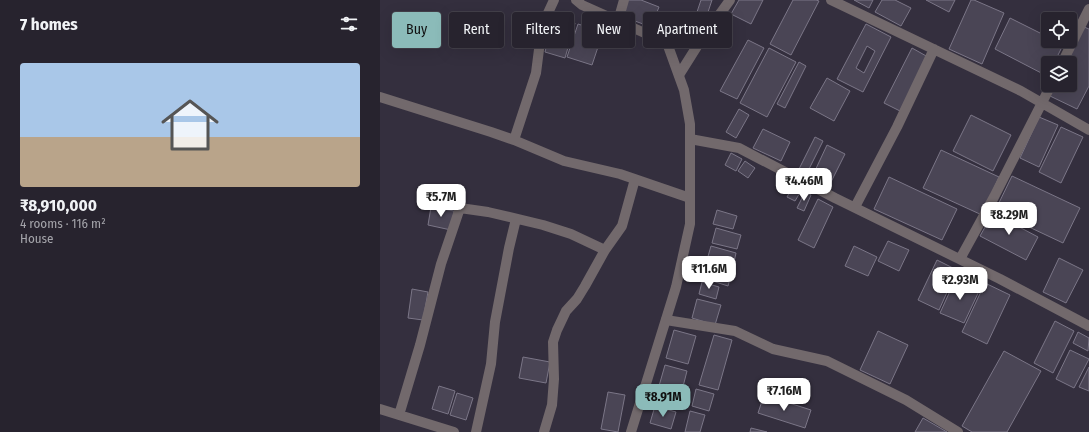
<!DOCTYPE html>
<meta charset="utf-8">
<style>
:root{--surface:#27232e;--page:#2f2b36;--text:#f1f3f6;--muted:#a4a4aa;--line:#43404a;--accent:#8bbbb9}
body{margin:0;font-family:"Fira Sans Condensed",sans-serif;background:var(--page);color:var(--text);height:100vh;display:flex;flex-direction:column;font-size:15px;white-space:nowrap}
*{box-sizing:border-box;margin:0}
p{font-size:13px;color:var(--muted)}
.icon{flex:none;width:22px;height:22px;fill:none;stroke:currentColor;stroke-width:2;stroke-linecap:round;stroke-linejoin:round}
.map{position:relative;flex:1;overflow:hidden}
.details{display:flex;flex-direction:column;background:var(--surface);width:380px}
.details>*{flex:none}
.hud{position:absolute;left:12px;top:12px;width:380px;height:36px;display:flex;gap:8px}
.controls{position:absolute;left:661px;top:12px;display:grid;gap:8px}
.controls a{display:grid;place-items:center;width:36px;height:36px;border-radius:4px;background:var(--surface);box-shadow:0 4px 16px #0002,0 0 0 1px var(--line);font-size:20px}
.price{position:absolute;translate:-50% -34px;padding:0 9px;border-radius:8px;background:#fff;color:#222;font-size:13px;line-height:26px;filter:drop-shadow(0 1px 2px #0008)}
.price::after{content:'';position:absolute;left:50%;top:24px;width:12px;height:9px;margin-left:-6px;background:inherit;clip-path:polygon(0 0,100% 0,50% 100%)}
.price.on{background:var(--accent);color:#111}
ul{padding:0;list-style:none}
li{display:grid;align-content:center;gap:8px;height:212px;padding:0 20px}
li span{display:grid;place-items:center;height:124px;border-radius:4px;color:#555}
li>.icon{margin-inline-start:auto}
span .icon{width:72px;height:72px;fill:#fffc;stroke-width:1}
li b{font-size:17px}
h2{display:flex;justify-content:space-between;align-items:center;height:48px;padding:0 20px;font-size:17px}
.chip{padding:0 14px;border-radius:4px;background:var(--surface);box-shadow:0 4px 16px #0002,0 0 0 1px var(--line);font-size:14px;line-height:36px}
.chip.on{background:var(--accent);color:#111}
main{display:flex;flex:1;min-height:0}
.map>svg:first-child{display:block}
.building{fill:#4a4555;stroke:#7b7687;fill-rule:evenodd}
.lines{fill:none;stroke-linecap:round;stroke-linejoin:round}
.minor{stroke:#72696c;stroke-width:10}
.tertiary{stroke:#72696c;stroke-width:10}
</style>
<main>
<section class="details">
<h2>7 homes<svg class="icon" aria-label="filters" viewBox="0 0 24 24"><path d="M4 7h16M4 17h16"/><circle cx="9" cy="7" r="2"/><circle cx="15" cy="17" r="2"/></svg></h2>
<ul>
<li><span style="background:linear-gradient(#a9c7e8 60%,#b9a48a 0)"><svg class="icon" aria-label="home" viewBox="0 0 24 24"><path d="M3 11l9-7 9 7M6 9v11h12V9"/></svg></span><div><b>₹8,910,000</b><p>4 rooms · 116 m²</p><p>House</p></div></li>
</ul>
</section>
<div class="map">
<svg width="709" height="432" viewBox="0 0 709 432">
<rect width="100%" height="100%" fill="#342f3e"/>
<path class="building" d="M245,0H261L279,7L271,27L239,15Z
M321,0H332L327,15L317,12Z
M359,0H383L371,24L351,14Z
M413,0H436L439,1L411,55L390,44Z
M474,0H493L489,8Z
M502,0H515L531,8L521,26L495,12Z
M546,0H575L569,12Z
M591,0H594L624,13L602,64L569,49Z
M174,17L195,23L185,58L165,52Z
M630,18L668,37V41H675L683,45L674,63H668L667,76L615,49Z
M198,24L223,32L212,65L187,57Z
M486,24L511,37L483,92L457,79ZM487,46L495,51L484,73L476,68Z
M704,27L709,29V86L697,109L670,96L675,85H690V63H686Z
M368,40L384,48L357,99L340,91Z
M389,48L416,62L387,117L360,103Z
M532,48L548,57L520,111L504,103Z
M419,62L426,66L405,108L397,104Z
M447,78L470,91L454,121L430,108Z
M359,109L369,115L356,138L346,132Z
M591,115L631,135L613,171L573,151Z
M659,117L678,125L659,167L640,158Z
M681,127L703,137L681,183L659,172Z
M383,129L410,142L401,161L373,148Z
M435,137L443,141L427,173L419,169Z
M447,145L465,154L450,184L433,175Z
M561,150L619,177L602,215L543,188Z
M351,153L362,159L356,171L345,165Z
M365,161L375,168L368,178L358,171Z
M632,176L700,208L683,243L615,211Z
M509,177L577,209L562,240L494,209Z
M413,186L421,191L415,201L407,197Z
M425,192L431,195L424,211L417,208Z
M438,199L453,207L434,248L418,240Z
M51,207L74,211L71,230L48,225Z
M337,210L357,216L353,229L333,224Z
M613,213L658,237L646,260L600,236Z
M336,228L361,235L357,249L332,243Z
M508,241L529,250L519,271L498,261Z
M331,246L356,253L353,267L327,260Z
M474,246L497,257L488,276L465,266Z
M679,258L703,270L686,303L663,292Z
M557,260L577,270L559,310L538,300Z
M327,264L352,271L348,286L323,278Z
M576,278L600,289L584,323L560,313Z
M322,282L339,287L336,299L319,294Z
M605,283L630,295L607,344L582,332Z
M32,289L48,292L43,320L28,318Z
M317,299L341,305L335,325L312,318Z
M675,321L694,331L673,373L654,363Z
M294,330L316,336L308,364L286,358Z
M498,331L528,345L510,384L480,370Z
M698,332L709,338L708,351L693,343Z
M334,335L352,340L338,390L319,385Z
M690,350L709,359L694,388L676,379Z
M624,351L661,371L627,432H592L582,426Z
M143,357L170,362L166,383L139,378Z
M285,365L307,371L298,406L275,400Z
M709,367V391L699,387Z
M59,386L75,391L68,414L52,409Z
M316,389L334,394L329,411L312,406Z
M228,392L245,395L238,432L221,429Z
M77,393L93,398L86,420L70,415Z
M384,395L431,410L425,428L378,413Z
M275,406L296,412L291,429L270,423Z
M310,411L325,415L320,432H305Z
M543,418L567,432H535Z
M371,428L387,432H370Z"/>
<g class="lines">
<path class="minor" d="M174,0L162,26L156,73L134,140L184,161L240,174L310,198
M451,0L641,91L709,130
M238,21L244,0
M682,63L709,9
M299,75L321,40L350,0
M0,97L111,132L134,140
M310,139L359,148L455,198L620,279L709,326
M475,207L517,127L554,49
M225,250L242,226L255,179
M580,259L614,197L671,85
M286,320L355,331L393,349L447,361L526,400L578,432
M0,409L74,432
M19,415L40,345L61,264L80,208L108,212L163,225L191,234L225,250L205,286L197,299L186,311L177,330L173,342L174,379L172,405L164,432
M96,432L111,364L115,322L129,248L136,219"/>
<path class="tertiary" d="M196,0L202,5L287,43L304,90L310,124V224L296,287L251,432"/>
</g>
</svg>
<div class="controls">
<a><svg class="icon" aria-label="locate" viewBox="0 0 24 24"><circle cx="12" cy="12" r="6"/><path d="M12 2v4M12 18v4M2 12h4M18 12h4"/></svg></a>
<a><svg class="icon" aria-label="layers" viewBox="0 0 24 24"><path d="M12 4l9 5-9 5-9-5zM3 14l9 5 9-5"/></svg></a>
</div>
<b class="price" style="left:424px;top:202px">₹4.46M</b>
<b class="price" style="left:61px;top:218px">₹5.7M</b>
<b class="price" style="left:629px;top:236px">₹8.29M</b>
<b class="price" style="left:329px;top:290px">₹11.6M</b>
<b class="price" style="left:580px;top:301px">₹2.93M</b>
<b class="price" style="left:404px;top:412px">₹7.16M</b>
<b class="price on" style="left:283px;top:418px">₹8.91M</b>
<div class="hud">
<a class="chip on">Buy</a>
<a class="chip">Rent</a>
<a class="chip">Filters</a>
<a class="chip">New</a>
<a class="chip">Apartment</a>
</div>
</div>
</main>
